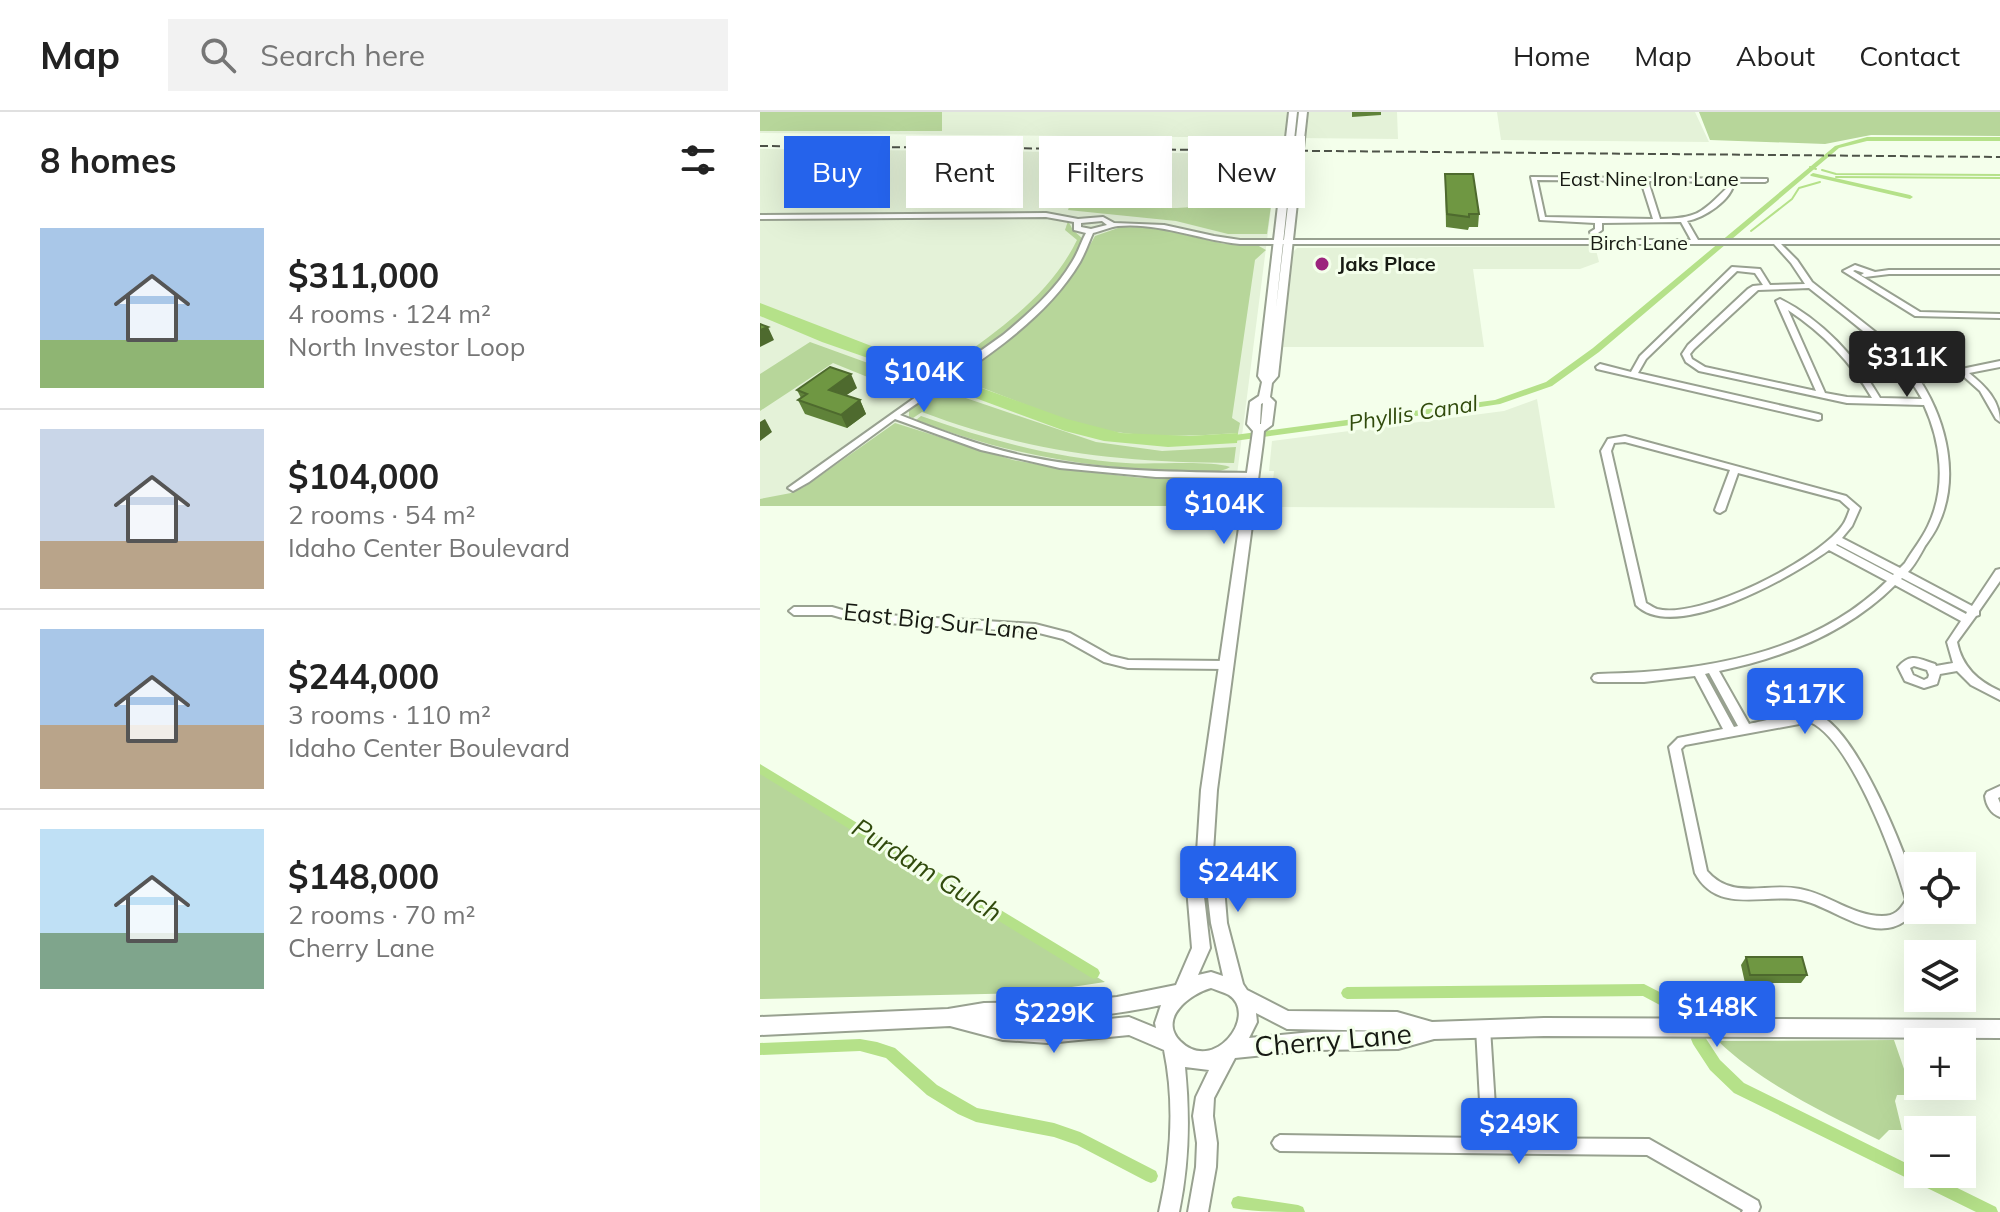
<!DOCTYPE html>
<meta charset="utf-8">
<style>
:root{--surface:#fff;--page:#f2f2f2;--text:#222;--muted:#767676;--line:#e0e0e0;--accent:#2563eb}
body{margin:0;font-family:Mulish,sans-serif;background:var(--page);color:var(--text);height:100vh;display:flex;flex-direction:column;font-size:30px;white-space:nowrap}
*{box-sizing:border-box;margin:0}
p{font-size:26px;color:var(--muted)}
.icon{flex:none;width:44px;height:44px;fill:none;stroke:currentColor;stroke-width:2;stroke-linecap:round;stroke-linejoin:round}
.map{position:relative;flex:1;overflow:hidden}
.side{display:flex;flex-direction:column;background:var(--surface);width:760px}
.side>*{flex:none}
.guide{position:absolute;left:24px;top:24px;width:760px;height:72px;display:flex;gap:16px}
.fabs{position:absolute;left:1144px;top:740px;display:grid;gap:16px}
.fabs a{display:grid;place-items:center;width:72px;height:72px;border-radius:0px;background:var(--surface);box-shadow:0 8px 32px #0002;font-size:40px}
.price{position:absolute;translate:-50% -68px;padding:0 18px;border-radius:8px;background:var(--accent);color:#fff;font-size:26px;line-height:52px;filter:drop-shadow(0 2px 4px #0008)}
.price::after{content:'';position:absolute;left:50%;top:48px;width:24px;height:18px;margin-left:-12px;background:inherit;clip-path:polygon(0 0,100% 0,50% 100%)}
.price.active{background:#222;color:#fff}
ul{padding:0;list-style:none}
li{display:flex;align-items:center;gap:24px;height:200px;padding:0 40px}
li+li{border-top:2px solid var(--line)}
li span{display:grid;place-items:center;flex:none;width:224px;height:160px;border-radius:0px;color:#555}
li>.icon{margin-inline-start:auto}
span .icon{width:96px;height:96px;fill:#fffc;stroke-width:1}
li b{font-size:34px}
h2{display:flex;justify-content:space-between;align-items:center;height:96px;padding:0 40px;font-size:34px}
.pill{padding:0 28px;border-radius:0px;background:var(--surface);box-shadow:0 8px 32px #0002;font-size:28px;line-height:72px}
.pill.active{background:var(--accent);color:#fff}
header{display:flex;align-items:center;gap:48px;box-sizing:border-box;height:112px;padding:0 40px;background:var(--surface);border-bottom:2px solid var(--line)}
header strong{font-size:38px}
nav{display:flex;gap:44px;margin-inline-start:auto;font-size:28px}
.search{width:560px;height:72px;background:var(--page);display:flex;align-items:center;gap:20px;box-sizing:border-box;padding:0 28px;border-radius:0px;color:var(--muted);font-size:30px}
main{display:flex;flex:1;min-height:0}
.map>svg:first-child{display:block}
.built{fill:#e4f2d8}
.green{fill:#b7d69a}
.water{fill:#b5e189}
.lines{fill:none;stroke-linecap:round;stroke-linejoin:round}
.stream{stroke:#b5e189;stroke-width:2}
.canal{fill:#b5e189;fill-rule:evenodd}
.minor-casing{stroke:#98a190;stroke-width:4}
.major-casing{stroke:#98a190;stroke-width:4}
.minor{fill:#fff;fill-rule:evenodd}
.major{fill:#fff;fill-rule:evenodd}
.rail{stroke:#4e5349;stroke-width:2;stroke-dasharray:8 4;stroke-linecap:butt}
.wall{fill:#5f8239}
.shaded-wall{fill:#4e6a2e}
.building{fill:#6f9742;stroke:#4e6a2e;stroke-width:2}
.poi-dot{fill:#9c247d;stroke:#f4ffeb;stroke-width:3}
.labels{text-anchor:middle;stroke-width:6;stroke-linejoin:round;paint-order:stroke}
.far-street-label{font-size:20px;fill:#171a13;stroke:#f4ffeb}
.far-poi-label{font-size:20px;font-weight:bold;fill:#171a13;stroke:#f4ffeb;text-anchor:start}
.far-water-label{font-size:22px;font-style:italic;fill:#314b0d;stroke:#f4ffeb}
.street-label{font-size:24px;fill:#171a13;stroke:#f4ffeb}
.water-label{font-size:26px;font-style:italic;fill:#314b0d;stroke:#f4ffeb}
.near-street-label{font-size:28px;fill:#171a13;stroke:#f4ffeb}
</style>
<header>
<strong>Map</strong>
<div class="search"><svg class="icon" aria-label="search" viewBox="0 0 24 24"><circle cx="10" cy="10" r="6"/><path d="M15 15l6 6"/></svg>Search here</div>
<nav><a>Home</a><a>Map</a><a>About</a><a>Contact</a></nav>
</header>
<main>
<section class="side">
<h2>8 homes<svg class="icon" aria-label="filters" viewBox="0 0 24 24"><path d="M4 7h16M4 17h16"/><circle cx="9" cy="7" r="2"/><circle cx="15" cy="17" r="2"/></svg></h2>
<ul>
<li><span style="background:linear-gradient(#a9c7e8 70%,#8fb573 0)"><svg class="icon" aria-label="home" viewBox="0 0 24 24"><path d="M3 11l9-7 9 7M6 9v11h12V9"/></svg></span><div><b>$311,000</b><p>4 rooms · 124 m²</p><p>North Investor Loop</p></div></li>
<li><span style="background:linear-gradient(#c9d6e8 70%,#b9a48a 0)"><svg class="icon" aria-label="home" viewBox="0 0 24 24"><path d="M3 11l9-7 9 7M6 9v11h12V9"/></svg></span><div><b>$104,000</b><p>2 rooms · 54 m²</p><p>Idaho Center Boulevard</p></div></li>
<li><span style="background:linear-gradient(#a9c7e8 60%,#b9a48a 0)"><svg class="icon" aria-label="home" viewBox="0 0 24 24"><path d="M3 11l9-7 9 7M6 9v11h12V9"/></svg></span><div><b>$244,000</b><p>3 rooms · 110 m²</p><p>Idaho Center Boulevard</p></div></li>
<li><span style="background:linear-gradient(#bfe0f5 65%,#7fa58c 0)"><svg class="icon" aria-label="home" viewBox="0 0 24 24"><path d="M3 11l9-7 9 7M6 9v11h12V9"/></svg></span><div><b>$148,000</b><p>2 rooms · 70 m²</p><p>Cherry Lane</p></div></li>
</ul>
</section>
<div class="map">
<svg width="1240" height="1100" viewBox="0 0 1240 1100">
<rect width="100%" height="100%" fill="#f4ffeb"/>
<path class="built" d="M0,0H637L638,27L0,21Z
M737,0H935L949,30L741,28Z
M0,37L518,42L473,394H0Z
M835,134L839,150L820,157H713L724,235H523L533,140L537,136Z
M777,287L795,396L510,395L514,359H509L512,329L744,299Z"/>
<path class="green" d="M0,0H182V19H0Z
M939,0H1240V24L1111,23L1065,32L950,28Z
M325,50H380L372,69L394,95C418,98 460,96 474,75L473,68L516,58L507,122H468L416,109L308,98Z
M308,109L313,118L324,128C299,186 242,221 193,258L197,248C244,214 291,181 317,128L305,118Z
M361,115L395,116L465,132L497,133L506,138L495,148L472,306L480,311L478,321C431,324 382,327 335,316C287,304 241,281 194,266C254,220 299,192 335,124Z
M50,230L141,263L165,275L147,281L73,251L0,299V262Z
M174,279L191,281L336,330L402,339L476,335L474,351C359,350 271,341 162,300L153,306L149,305V299Z
M161,304C228,328 295,346 366,351C394,353 449,348 470,355C460,362 441,359 428,359C334,358 244,342 156,308Z
M135,311L253,348L303,357L382,366L461,367L476,376L473,394H0V387L31,381L44,375Z
M0,659L345,870L272,881L0,887Z
M1134,928L1153,983H1137L1135,989L1142,1018H1129L1119,1028C1063,1000 1004,973 958,929Z"/>
<path class="water" d="M0,191L184,262L174,269L62,230L0,204Z
M194,266L307,307L361,321L429,324L478,321L477,331L408,335L344,329L305,319L183,274Z"/>
<g class="lines">
<path class="stream" d="M1050,55L1056,57
M1062,58L1076,62L1240,63
M1076,65L1240,66
M991,119L1032,87L1039,76L1060,70"/>
<path class="canal" d="M1107,25H1240V29H1107L1079,36L839,240L792,274L740,292L707,297L467,330L463,327L467,324L735,288L786,270L833,236L1075,34Z
M1053,61L1150,83L1153,85L1150,87L1051,64L1050,63Z
M0,652L338,857L340,861L338,865L334,867L330,865L0,662Z
M884,872L921,891L922,895L921,899L916,901L911,899L883,884L587,887L583,885L581,881L583,877L587,875Z
M938,921L943,922L960,948L984,971L1158,1057V1062H1169L1236,1095L1238,1100H1216L974,981L950,958L933,932L931,927L933,922Z
M100,927L117,930L135,936L177,973L217,996L294,1011L320,1020L396,1059L398,1064L396,1069L391,1071L386,1069L317,1033L294,1025L216,1010L198,1002L167,983L126,946L100,939L0,943V931Z
M478,1084L538,1093L543,1095L545,1100C522,1100 495,1100 473,1096L471,1091L473,1086Z"/>
<defs>
<path id="minor" d="M771,65L1007,67V69L1005,70H974C972,88 944,106 927,109L938,128H1240V132H1021L1037,148L1052,170L1123,226L1145,249L1158,266L1240,249V255L1209,261C1225,274 1240,288 1240,310L1236,307L1220,279L1201,262L1161,270C1187,311 1200,367 1178,413C1175,420 1170,427 1165,434C1160,443 1155,453 1148,460L1212,494L1236,458L1240,457V469L1219,499V503L1216,504L1197,530C1202,555 1218,569 1240,579V588L1211,573L1197,559L1180,562L1177,572L1164,576L1145,569L1138,555C1151,540 1159,547 1175,552L1176,554L1193,551L1187,530L1201,509L1135,473C1088,520 1023,546 959,559L989,612C1005,609 1042,598 1056,602C1096,615 1147,744 1158,783C1158,793 1154,803 1145,809C1112,832 1074,795 1041,788C1003,781 958,803 935,761L909,635L918,626L963,617L935,564L884,570H838L834,569L832,566L834,563L838,562C939,560 1051,544 1127,469L1069,438C1033,464 915,532 876,493L841,339L848,327L865,324L1086,384L1100,396L1092,414L1082,426L1140,456L1145,451C1152,439 1162,427 1168,414C1187,375 1181,330 1164,293L1087,291L939,259L926,250L922,242L928,233L988,177L993,174L1003,173L995,161L977,159L886,247L878,261L1058,302L1061,303V307L1058,308L837,257L836,255L840,252L871,260L880,244L972,155L1000,157L1010,173L1045,172L1031,151L1014,132H480C440,128 399,110 358,114C350,115 341,119 333,121C329,130 325,141 320,150C281,216 202,260 140,303C183,320 225,336 270,345C343,360 418,360 492,361L497,364L495,366L396,365L300,356L221,338L135,307L49,370L33,379L28,376L243,223C269,201 295,179 312,150C318,141 321,130 326,121L314,118V110L286,105L0,107V103L286,101L318,107L343,105L354,111L404,113L454,124L480,128H833L830,120L835,117V111L780,108ZM777,68L881,69L893,107L785,105ZM888,69L967,70V76C940,102 938,106 900,107ZM342,109L347,113L331,117L321,115V111ZM921,110L931,128H840L838,121L842,118V111ZM1049,176C1091,210 1136,239 1162,287L1120,286C1096,245 1062,208 1020,187L1016,189L1056,279L945,255L932,247L930,242L934,237L998,178ZM1028,198C1063,221 1091,250 1112,286L1087,285L1065,281ZM865,330L970,358L955,398L957,400L960,401L965,398L978,361L1080,388L1090,397C1088,402 1086,409 1082,414C1057,449 939,508 897,497C894,496 888,492 886,491L851,339L854,331ZM1077,432L1134,462L1133,463L1076,433ZM1142,466L1207,500L1206,502L1141,467ZM1154,554L1167,558L1169,563L1168,566L1164,568L1153,563L1150,556ZM949,561L978,614L974,615L945,562ZM1050,610C1090,627 1135,746 1146,788C1140,798 1135,804 1122,804C1093,804 1068,782 1040,777C1006,770 973,789 947,759L921,637L925,633Z
M1095,153L1115,160L1129,158H1240V162H1129L1105,165L1101,163L1104,161L1095,158L1093,159L1160,200L1240,202V206L1155,204L1083,159Z
M34,495H72L93,501L275,512L310,521L351,544L368,548L466,549L470,550L472,553L470,556L466,557L368,556L344,550L303,527L275,520L93,509L72,503H34L29,499Z
M1240,674V685L1238,686L1240,691V705C1231,702 1226,693 1225,684L1227,680Z
M723,909L728,911L730,916L737,1026L889,1027L998,1089L1000,1095L998,1100H982L983,1098L887,1043L520,1039L515,1036L512,1031L515,1026L520,1023L722,1026L716,916L718,911Z"/>
<path id="major" d="M529,0H537L516,196L539,0H547L518,264L512,271L510,285L515,290L512,313L504,319L503,330L457,678L453,740L464,775L467,811L483,872L487,878L528,899L637,900L672,910L784,906L1240,908V926L784,924L674,927L638,937L552,938L475,946L454,986L453,1004L457,1031L456,1055L448,1100H428L436,1055L437,1031L433,1004L436,985L449,958L425,955C430,1005 429,1052 419,1100H399C411,1048 415,991 404,938L369,923L288,931L243,928L190,914L0,923V905L188,897L224,891L309,890L357,885L416,873L432,836L427,776L437,740L441,678L493,319L487,312L490,290L499,284L502,270L498,264ZM503,291L501,312H500L501,292ZM446,768L451,811L463,864L451,860L438,863L450,836L443,776ZM451,876C456,878 464,880 469,883C499,903 454,963 420,929C398,906 430,882 451,876ZM401,893L395,911L396,916L369,905L288,913L236,909C293,908 346,905 401,893ZM496,901L527,917L640,919L552,920L489,926L497,910Z"/>
</defs>
<use href="#minor" class="minor-casing"/>
<use href="#major" class="major-casing"/>
<use href="#minor" class="minor"/>
<use href="#major" class="major"/>
<path class="rail" d="M0,34L1240,45"/>
</g>
<path class="wall" d="M592,0H621V3L592,5Z
M685,62L719,102L718,115H709L708,118L686,115Z
M97,276L86,283L100,288L106,302L87,316L45,302L38,288L41,286L37,278Z
M986,845L1047,863L1041,871H985L981,853Z"/>
<path class="shaded-wall" d="M8,215L14,228L0,235V218Z
M91,262L97,276L75,291L69,278Z
M100,288L106,302L87,316L81,303Z
M5,307L12,320L0,329V310Z"/>
<path class="building" d="M685,62H713L719,102H709V105L687,102Z
M0,212L8,215L0,218Z
M70,255L91,262L69,278L100,288L81,303L38,288L47,282L37,278Z
M986,845H1042L1047,863H990Z"/>
<circle class="poi-dot" cx="562" cy="152" r="8"/>
<g class="labels">
<g class="far-street-label">
<text x="889" y="74">East Nine Iron Lane</text>
<text x="879" y="138">Birch Lane</text>
</g>
<g class="far-poi-label">
<text x="578" y="159">Jaks Place</text>
</g>
<g class="far-water-label">
<text transform="translate(653 301) rotate(-9)" y="8">Phyllis Canal</text>
</g>
<g class="street-label">
<text transform="translate(181 510) rotate(6)" y="8">East Big Sur Lane</text>
</g>
<g class="water-label">
<text transform="translate(167 758) rotate(32)" y="9">Purdam Gulch</text>
</g>
<g class="near-street-label">
<text transform="translate(573 928) rotate(-5)" y="10">Cherry Lane</text>
</g>
</g>
</svg>
<div class="fabs">
<a><svg class="icon" aria-label="locate" viewBox="0 0 24 24"><circle cx="12" cy="12" r="6"/><path d="M12 2v4M12 18v4M2 12h4M18 12h4"/></svg></a>
<a><svg class="icon" aria-label="layers" viewBox="0 0 24 24"><path d="M12 4l9 5-9 5-9-5zM3 14l9 5 9-5"/></svg></a>
<a>+</a>
<a>−</a>
</div>
<b class="price active" style="left:1147px;top:287px">$311K</b>
<b class="price" style="left:164px;top:302px">$104K</b>
<b class="price" style="left:464px;top:434px">$104K</b>
<b class="price" style="left:1045px;top:624px">$117K</b>
<b class="price" style="left:478px;top:802px">$244K</b>
<b class="price" style="left:957px;top:937px">$148K</b>
<b class="price" style="left:294px;top:943px">$229K</b>
<b class="price" style="left:759px;top:1054px">$249K</b>
<div class="guide">
<a class="pill active">Buy</a>
<a class="pill">Rent</a>
<a class="pill">Filters</a>
<a class="pill">New</a>
</div>
</div>
</main>
